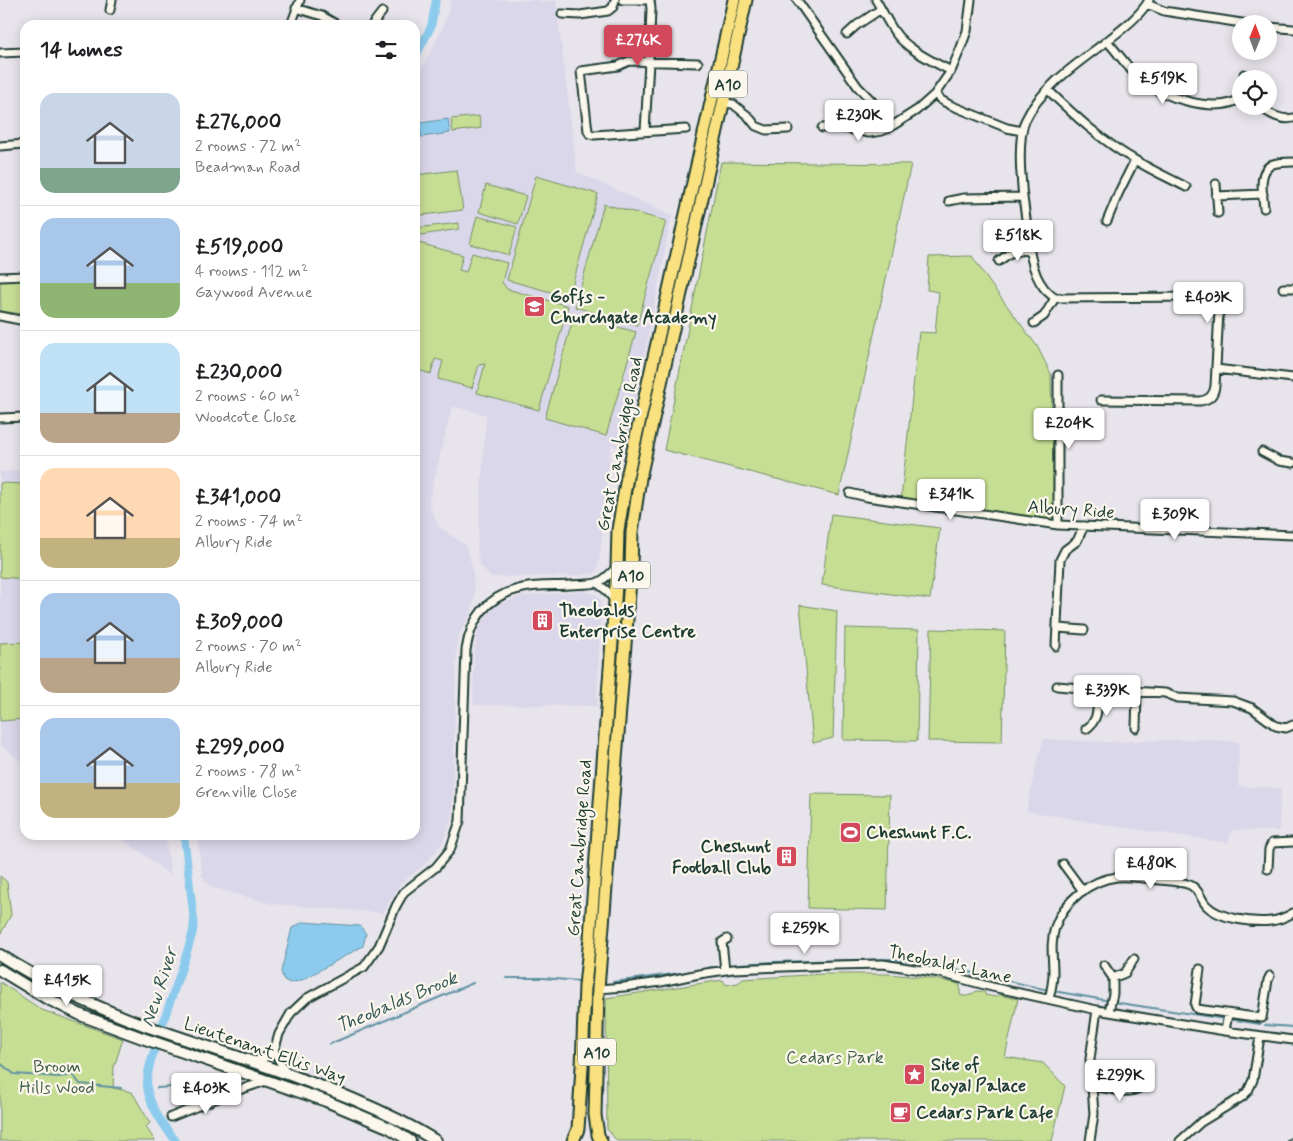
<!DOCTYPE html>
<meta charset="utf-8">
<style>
:root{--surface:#fff;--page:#f6f6f6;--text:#202124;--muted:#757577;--line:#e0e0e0;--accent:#d1495b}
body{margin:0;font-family:Mynerve,sans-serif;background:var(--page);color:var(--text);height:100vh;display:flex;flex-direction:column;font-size:19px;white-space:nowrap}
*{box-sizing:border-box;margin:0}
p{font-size:16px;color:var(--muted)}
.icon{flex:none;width:28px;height:28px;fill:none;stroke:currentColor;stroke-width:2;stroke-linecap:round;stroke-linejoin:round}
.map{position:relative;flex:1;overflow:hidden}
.sheet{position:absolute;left:20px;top:20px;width:400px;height:820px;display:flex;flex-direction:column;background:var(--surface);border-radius:15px;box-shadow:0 2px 12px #0003}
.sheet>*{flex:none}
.needle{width:32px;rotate:1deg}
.buttons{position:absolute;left:1232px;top:15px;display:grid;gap:10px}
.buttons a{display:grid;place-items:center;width:45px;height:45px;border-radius:50%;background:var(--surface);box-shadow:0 2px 12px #0003;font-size:25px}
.price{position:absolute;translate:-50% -42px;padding:0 11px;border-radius:5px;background:#fff;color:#222;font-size:16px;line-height:32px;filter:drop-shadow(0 1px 2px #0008)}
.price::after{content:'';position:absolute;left:50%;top:30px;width:15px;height:11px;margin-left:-8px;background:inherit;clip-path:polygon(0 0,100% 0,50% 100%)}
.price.selected{background:var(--accent);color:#fff}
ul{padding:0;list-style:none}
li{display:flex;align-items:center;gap:15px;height:125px;padding:0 20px}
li+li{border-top:1px solid var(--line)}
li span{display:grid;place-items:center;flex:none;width:140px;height:100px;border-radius:15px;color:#555}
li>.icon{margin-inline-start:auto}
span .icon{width:60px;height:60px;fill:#fffc;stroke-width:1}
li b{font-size:21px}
h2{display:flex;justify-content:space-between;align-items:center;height:60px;padding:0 20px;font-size:21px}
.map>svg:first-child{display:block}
.built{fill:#dbd7ea}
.green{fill:#c6de94;stroke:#728e64}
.water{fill:#8ccbed;stroke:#6092a3}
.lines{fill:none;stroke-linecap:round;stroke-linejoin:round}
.stream{stroke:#6092a3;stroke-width:2}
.canal{stroke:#8ccbed;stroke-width:8}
.minor-casing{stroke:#1f3d34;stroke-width:11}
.secondary-casing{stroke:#1f3d34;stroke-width:14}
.trunk-casing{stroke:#1f3d34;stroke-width:15}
.minor{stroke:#fbf7ec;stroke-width:7}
.secondary{stroke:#fbf7ec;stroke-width:10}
.trunk{stroke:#fae180;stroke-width:11}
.rail{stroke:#1f3d34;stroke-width:2}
.labels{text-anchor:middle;stroke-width:4.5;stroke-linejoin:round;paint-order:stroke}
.shield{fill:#fbf7ec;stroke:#61756b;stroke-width:1}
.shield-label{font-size:16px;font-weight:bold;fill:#1f3d34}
.poi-label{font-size:18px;font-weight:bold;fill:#1f3d34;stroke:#fbf7ec;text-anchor:start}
.street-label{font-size:18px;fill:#1f3d34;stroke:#fbf7ec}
.park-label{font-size:18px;fill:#405d47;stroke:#fbf7ec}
.water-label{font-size:19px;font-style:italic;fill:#355959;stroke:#fbf7ec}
</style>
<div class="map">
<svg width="1293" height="1141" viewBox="0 0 1293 1141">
<rect width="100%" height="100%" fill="#e8e4eb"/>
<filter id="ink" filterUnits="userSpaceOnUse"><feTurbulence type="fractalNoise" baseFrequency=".02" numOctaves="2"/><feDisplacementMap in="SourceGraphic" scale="10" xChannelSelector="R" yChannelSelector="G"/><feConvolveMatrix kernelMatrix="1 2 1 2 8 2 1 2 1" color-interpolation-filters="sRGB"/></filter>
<g filter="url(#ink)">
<path class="built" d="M451,0H539V2L556,0L577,172L672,215L626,449L611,445L600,557L596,573L575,576L490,577L480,565L477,552L486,415L452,406L429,502L438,526L465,545L472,565L475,596L472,610L457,639L452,819L442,844L424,865L400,884L383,913L272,904L211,887L202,876L197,835H415V82L440,33L449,11Z
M25,470V764L0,745V472Z
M582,591L596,594L601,600L597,706L473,705L474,652L478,631L483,621L495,606L521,596Z
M1044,739L1106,742L1201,739L1239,742L1238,786L1281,788L1279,831L1232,830L1228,843L1107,825L1026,811L1038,757Z
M118,835H165L171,876Z"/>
<path class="green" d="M479,116L481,128L453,132L451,119Z
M721,162L911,164L839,495L664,450Z
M457,170L463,210L415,216V175Z
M536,176L598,194L569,297L507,280Z
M486,185L526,196L518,224L479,212Z
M604,204L666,221L637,325L575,307Z
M477,216L517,227L509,255L470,244Z
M459,223V229L415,236V228Z
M415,242L463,255L459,270L466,272L472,253L507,263L502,282L507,289L568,306L539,410L477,393L485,364L479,365L472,388L438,379L443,361L435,359L431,374L415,369Z
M972,256L990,283L1037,346L1051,374L1054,521L901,499L919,332L935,333L939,292L927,290L929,257Z
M0,279H25V311H23L22,314L1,311Z
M574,315L636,332L606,436L545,418Z
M0,483L25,484V579L0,577Z
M831,514L940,528L930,599L822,585Z
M800,605L837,611L833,738L813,743Z
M845,628L919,630L917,741L843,740Z
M931,629L1005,631L1002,742L928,741Z
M25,642V719L0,721V643Z
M811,794L890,795L887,910L808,908Z
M0,876L7,882L11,915L0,935Z
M823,974H889L928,978L956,983L960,985V995C968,998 971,994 977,991L985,992V995L995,997L999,995L1018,999L1005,1057L1043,1063L1065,1086L1052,1141H617L607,1129L606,998L723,980L726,985L738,983L743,979Z
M0,982L42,1010L123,1039L114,1067L113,1088L132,1092L150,1123L146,1127L155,1141H0Z"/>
<path class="water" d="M448,119L450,133L421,137L420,123Z
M303,922L360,926L366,934L363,946L302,980L290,983L284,980L281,972L292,928Z"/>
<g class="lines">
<path class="stream" d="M739,964L773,962L892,959L915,961L979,974
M987,976L1048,990
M506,978H543L579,981
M613,982L688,972L712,967
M1053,991L1105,1000
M1113,1002L1225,1019
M1229,1019L1260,1024
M1265,1025L1293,1027
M330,1044L473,983
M0,1063L14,1074L59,1077L73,1075L80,1084L121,1088
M157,1088L215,1084"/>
<path class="canal" d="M415,57L431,27L436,0
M176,1141C164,1127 149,1105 147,1087C146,1073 152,1058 156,1045C167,1007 183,970 193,931L194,921L184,835"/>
<defs>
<path id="minor" d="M623,0H645
M797,0L858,87L871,100L889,128
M876,0C882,10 887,21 894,31C906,49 932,61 951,71
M1147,4L1164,11L1248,24
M296,8L322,16L338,25
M110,10L112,0
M562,14L580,15L608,11L613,7L615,0
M291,25L300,0
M372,25L382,12
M1269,27L1293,29
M847,34L857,25L881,9
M1107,41C1118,53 1128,68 1140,79C1160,97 1217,115 1241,98
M0,53L25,52
M1244,79V74
M1048,90C1075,116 1102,141 1135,160C1151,170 1169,178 1186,187
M935,94L941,100L950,105L1007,128L1022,131
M724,103L733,104L748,116L756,126L766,130L788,129
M1258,106C1269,113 1280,121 1293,118
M822,128L840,127L869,133L882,131L889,128L917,110L935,94L951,71L960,50L967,31L971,0
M686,129L594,135L590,134L588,131L581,71L618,66L629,61L698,63
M645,131L649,62L651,9L650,0
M0,146L25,144
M1216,184L1218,213
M1216,196L1263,194
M949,201L964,198L1023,197
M1264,208C1263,195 1257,170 1273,164C1279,162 1287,162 1293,162
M1107,221L1119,192L1135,160
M999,261L1010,253L1029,249
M0,277L25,276
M1283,288H1293
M1055,298L1203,297C1212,298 1217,302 1219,311L1215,386C1214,395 1209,400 1200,401L1101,400
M0,316L25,321
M1034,323L1044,316L1055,298C1051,295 1047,292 1044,288C1030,271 1028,240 1026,219C1022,195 1016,143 1025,121C1039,90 1076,64 1103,44C1117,33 1140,17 1149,0
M1216,369L1293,378
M0,418L25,417
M1262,452L1279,461L1293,463
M850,493L867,497L1058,525L1293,535
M1058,525V375
M597,583L606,590L615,601
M1058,628L1084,630
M1056,646L1060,560L1065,550L1077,541L1084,526
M1057,686L1080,688L1098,691L1115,690L1165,693L1178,698L1233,701L1252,708L1276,726L1286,728L1293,725
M1136,728L1137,692
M1086,729C1100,720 1097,705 1098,691
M1063,864L1083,891
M1268,869L1269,849L1272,843L1293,842
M1104,965L1113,978L1125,973L1134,959
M1200,969L1195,1005L1197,1009L1262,1018L1268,980L1270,976
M725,970L722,942L727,939
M598,989L624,987L661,982L699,974L733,969L836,965L883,964L940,973L992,987L1097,1010L1225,1031L1293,1040
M1049,999C1051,991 1053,982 1053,973C1053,956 1050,945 1055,927C1064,901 1090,880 1117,877C1131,876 1145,878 1159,880C1169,881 1180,881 1190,885C1199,889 1200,898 1206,905C1219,919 1253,923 1271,921C1279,920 1286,917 1293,913
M1109,1011L1113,994V978
M1225,1031L1228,1014
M274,1051L286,1073
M252,1062L264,1058L274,1051L279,1034L291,1013L307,998L364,967L379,946L396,906L404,892L436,867L450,850L460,821L466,650C471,616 489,595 523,588C538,585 554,586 569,585C578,584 588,585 596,583C604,581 611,573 617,567
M228,1067C235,1078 236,1080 233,1092
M1092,1087C1109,1086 1125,1097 1141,1087
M171,1117L233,1092L269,1080
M1090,1141L1094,1114L1090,1059L1097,1010
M1180,1141L1201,1122L1242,1097L1248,1091L1253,1080L1260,1037"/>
<path id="secondary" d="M0,955C47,985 97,1008 149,1027C188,1040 227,1053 265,1066C324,1087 383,1108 436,1141
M0,970L46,998L83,1016L145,1039L326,1101L390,1128L410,1141"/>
<path id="trunk" d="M573,1141L578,1129L582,1067L585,986L590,938L615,601L617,567L618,530L627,477L734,0
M601,1141L598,1135L595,1115L598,989L631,568L632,532L640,478L746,0"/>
</defs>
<use href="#minor" class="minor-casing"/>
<use href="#secondary" class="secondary-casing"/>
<use href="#trunk" class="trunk-casing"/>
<use href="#minor" class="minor"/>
<use href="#secondary" class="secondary"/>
<use href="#trunk" class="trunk"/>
<path class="rail" d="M1287,1141L1293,1136"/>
</g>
</g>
<defs>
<symbol id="school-square" viewBox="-11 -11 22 22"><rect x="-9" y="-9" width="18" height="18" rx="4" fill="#d1495b" stroke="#fbf7ec"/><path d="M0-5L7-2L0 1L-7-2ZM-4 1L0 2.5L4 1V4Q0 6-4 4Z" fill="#fff"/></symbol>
<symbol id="building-square" viewBox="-11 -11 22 22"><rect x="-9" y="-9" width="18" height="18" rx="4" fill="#d1495b" stroke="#fbf7ec"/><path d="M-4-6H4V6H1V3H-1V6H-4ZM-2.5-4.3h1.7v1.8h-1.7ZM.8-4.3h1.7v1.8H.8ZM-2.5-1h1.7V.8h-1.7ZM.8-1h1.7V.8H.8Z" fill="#fff"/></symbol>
<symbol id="stadium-square" viewBox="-11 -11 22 22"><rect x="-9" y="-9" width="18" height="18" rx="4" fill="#d1495b" stroke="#fbf7ec"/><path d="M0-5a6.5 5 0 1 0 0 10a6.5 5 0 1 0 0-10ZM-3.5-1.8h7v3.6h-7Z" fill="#fff"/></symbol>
<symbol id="sight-square" viewBox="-11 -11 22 22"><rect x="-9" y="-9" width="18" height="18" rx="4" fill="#d1495b" stroke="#fbf7ec"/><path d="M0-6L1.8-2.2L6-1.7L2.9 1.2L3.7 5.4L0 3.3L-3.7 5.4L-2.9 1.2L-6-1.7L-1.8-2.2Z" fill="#fff"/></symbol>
<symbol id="cafe-square" viewBox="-11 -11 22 22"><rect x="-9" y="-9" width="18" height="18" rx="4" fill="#d1495b" stroke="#fbf7ec"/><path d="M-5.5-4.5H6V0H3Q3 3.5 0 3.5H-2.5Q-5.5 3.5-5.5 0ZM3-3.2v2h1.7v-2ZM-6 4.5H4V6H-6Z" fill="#fff"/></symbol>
</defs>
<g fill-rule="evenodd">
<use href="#school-square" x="522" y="294" width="25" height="25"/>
<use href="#building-square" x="530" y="608" width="25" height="25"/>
<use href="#stadium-square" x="838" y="820" width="25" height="25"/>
<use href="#building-square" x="774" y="844" width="25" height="25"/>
<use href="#sight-square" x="902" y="1062" width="25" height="25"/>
<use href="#cafe-square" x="888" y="1100" width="25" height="25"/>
</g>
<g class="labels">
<g class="shield">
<rect x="709" y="70.5" width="38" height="27" rx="4"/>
<rect x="612" y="561.5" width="38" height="27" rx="4"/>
<rect x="578" y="1038.5" width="38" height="27" rx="4"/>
</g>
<g class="shield-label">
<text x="728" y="90">A10</text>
<text x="631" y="581">A10</text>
<text x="597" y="1058">A10</text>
</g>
<g class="poi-label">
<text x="550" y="302">Goffs -<tspan x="550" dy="21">Churchgate Academy</tspan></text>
<text x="559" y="616">Theobalds<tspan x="559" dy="21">Enterprise Centre</tspan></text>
<text x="866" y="838">Cheshunt F.C.</text>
<text x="771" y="852" text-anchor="end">Cheshunt<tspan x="771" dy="21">Football Club</tspan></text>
<text x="931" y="1070">Site of<tspan x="931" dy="21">Royal Palace</tspan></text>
<text x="916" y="1118">Cedars Park Cafe</text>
</g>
<g class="street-label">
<text transform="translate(619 444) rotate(-79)" y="6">Great Cambridge Road</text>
<text transform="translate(1071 509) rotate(4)" y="6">Albury Ride</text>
<text transform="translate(579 848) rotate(-86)" y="6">Great Cambridge Road</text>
<text transform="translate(950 964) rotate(12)" y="6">Theobald's Lane</text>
<text transform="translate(265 1050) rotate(19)" y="6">Lieutenant Ellis Way</text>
</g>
<g class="park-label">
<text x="835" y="1063">Cedars Park</text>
<text x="57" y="1072">Broom<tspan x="57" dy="21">Hills Wood</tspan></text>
</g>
<g class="water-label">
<text transform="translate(158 987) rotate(-72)" y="7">New River</text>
<text transform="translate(396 1001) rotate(-23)" y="7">Theobalds Brook</text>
</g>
</g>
</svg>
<div class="buttons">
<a><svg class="needle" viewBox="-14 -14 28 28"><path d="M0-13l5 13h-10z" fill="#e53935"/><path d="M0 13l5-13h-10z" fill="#757577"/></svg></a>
<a><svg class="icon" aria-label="locate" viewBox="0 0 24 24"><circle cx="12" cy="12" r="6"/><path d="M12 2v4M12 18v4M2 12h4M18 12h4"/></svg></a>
</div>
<b class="price selected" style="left:638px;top:67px">£276K</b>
<b class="price" style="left:1163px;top:105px">£519K</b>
<b class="price" style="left:859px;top:142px">£230K</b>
<b class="price" style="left:1018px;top:262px">£518K</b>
<b class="price" style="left:1208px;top:324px">£403K</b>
<b class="price" style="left:1069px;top:450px">£204K</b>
<b class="price" style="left:951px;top:521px">£341K</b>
<b class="price" style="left:1175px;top:541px">£309K</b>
<b class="price" style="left:1107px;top:717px">£339K</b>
<b class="price" style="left:1151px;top:890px">£480K</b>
<b class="price" style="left:805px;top:955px">£259K</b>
<b class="price" style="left:67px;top:1007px">£415K</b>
<b class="price" style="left:1120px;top:1102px">£299K</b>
<b class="price" style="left:206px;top:1115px">£403K</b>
<section class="sheet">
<h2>14 homes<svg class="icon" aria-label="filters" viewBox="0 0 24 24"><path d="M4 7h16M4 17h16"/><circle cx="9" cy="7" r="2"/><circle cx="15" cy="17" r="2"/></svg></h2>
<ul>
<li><span style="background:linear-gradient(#c9d6e8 75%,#7fa58c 0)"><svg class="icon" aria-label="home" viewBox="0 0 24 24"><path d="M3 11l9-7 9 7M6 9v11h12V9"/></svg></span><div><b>£276,000</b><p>2 rooms · 72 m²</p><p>Beadman Road</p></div></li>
<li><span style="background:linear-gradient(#a9c7e8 65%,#8fb573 0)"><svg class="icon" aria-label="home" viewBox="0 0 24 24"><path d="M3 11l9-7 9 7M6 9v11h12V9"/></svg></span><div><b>£519,000</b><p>4 rooms · 112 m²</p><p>Gaywood Avenue</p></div></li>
<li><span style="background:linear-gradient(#bfe0f5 70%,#b9a48a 0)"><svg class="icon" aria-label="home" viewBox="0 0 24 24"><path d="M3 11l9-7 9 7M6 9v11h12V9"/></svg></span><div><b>£230,000</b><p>2 rooms · 60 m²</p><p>Woodcote Close</p></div></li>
<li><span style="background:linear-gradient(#ffd9b3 70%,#c2b280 0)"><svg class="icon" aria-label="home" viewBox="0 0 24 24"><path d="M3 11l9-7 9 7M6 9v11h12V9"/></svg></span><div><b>£341,000</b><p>2 rooms · 74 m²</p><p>Albury Ride</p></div></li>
<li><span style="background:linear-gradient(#a9c7e8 65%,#b9a48a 0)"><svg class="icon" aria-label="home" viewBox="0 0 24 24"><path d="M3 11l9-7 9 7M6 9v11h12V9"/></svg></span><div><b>£309,000</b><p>2 rooms · 70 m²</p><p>Albury Ride</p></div></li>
<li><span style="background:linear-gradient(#a9c7e8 65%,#c2b280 0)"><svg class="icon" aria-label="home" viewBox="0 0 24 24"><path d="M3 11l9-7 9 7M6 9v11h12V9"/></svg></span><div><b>£299,000</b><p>2 rooms · 78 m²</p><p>Grenville Close</p></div></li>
</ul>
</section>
</div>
